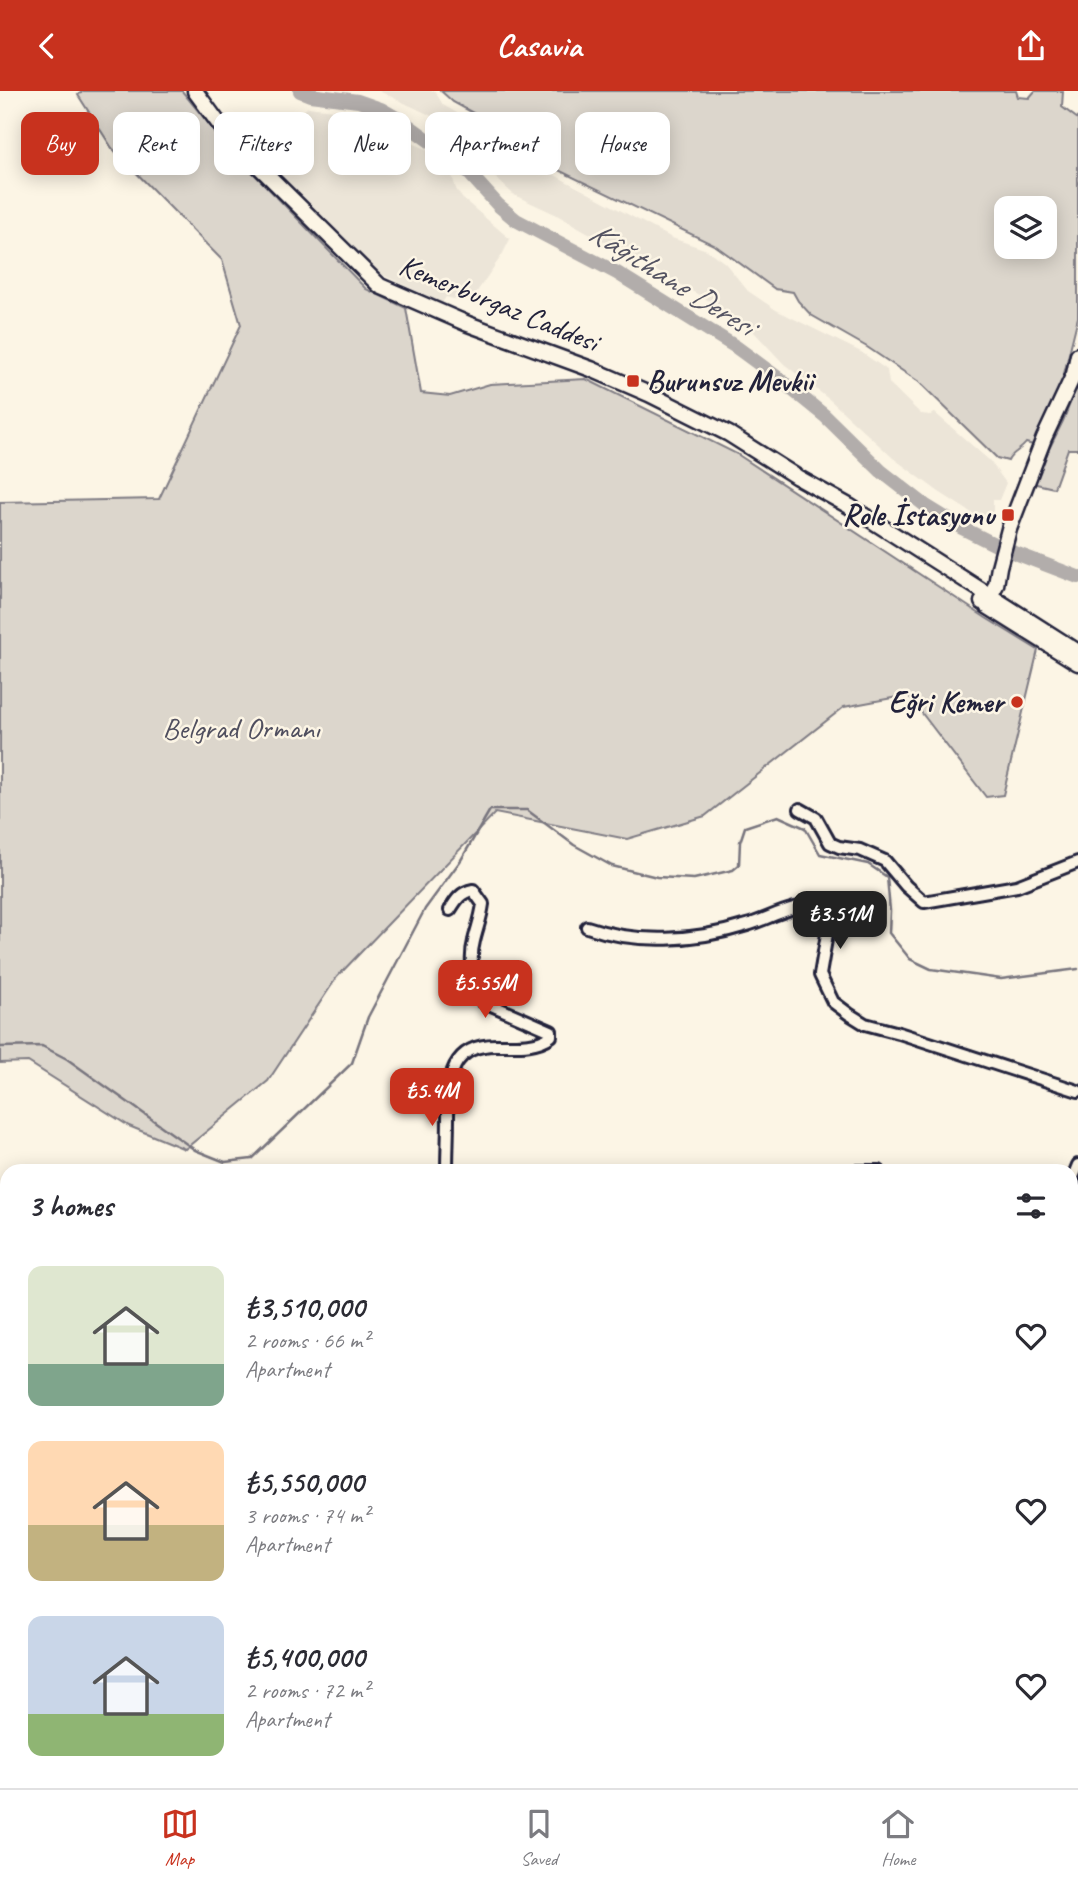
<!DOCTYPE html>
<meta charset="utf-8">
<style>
:root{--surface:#fff;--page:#f7f7f7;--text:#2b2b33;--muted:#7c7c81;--line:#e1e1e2;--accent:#c8321e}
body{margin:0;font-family:Caveat,sans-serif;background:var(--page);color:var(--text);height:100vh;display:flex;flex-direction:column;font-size:26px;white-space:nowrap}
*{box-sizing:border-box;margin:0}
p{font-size:23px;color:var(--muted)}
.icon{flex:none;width:38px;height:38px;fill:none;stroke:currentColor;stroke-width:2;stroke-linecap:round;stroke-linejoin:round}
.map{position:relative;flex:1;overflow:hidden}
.drawer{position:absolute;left:0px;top:1073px;width:1078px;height:625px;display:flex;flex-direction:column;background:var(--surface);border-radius:21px 21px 0 0;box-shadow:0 4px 18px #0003}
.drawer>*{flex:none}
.banner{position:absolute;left:21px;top:21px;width:700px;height:63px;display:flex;gap:14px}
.tools{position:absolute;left:994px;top:105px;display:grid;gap:14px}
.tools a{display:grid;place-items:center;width:63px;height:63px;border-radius:14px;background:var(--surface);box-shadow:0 4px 18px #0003;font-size:35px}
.price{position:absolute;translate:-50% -60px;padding:0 16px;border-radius:14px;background:var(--accent);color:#fff;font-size:23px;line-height:46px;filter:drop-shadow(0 2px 4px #0008)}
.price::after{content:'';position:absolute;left:50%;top:42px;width:21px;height:16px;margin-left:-10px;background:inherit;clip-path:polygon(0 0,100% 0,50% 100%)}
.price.on{background:#222;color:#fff}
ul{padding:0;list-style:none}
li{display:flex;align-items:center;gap:21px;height:175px;padding:0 28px}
li span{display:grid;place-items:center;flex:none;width:196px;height:140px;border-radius:14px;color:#555}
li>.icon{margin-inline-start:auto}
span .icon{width:84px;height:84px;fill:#fffc;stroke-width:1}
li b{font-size:30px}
h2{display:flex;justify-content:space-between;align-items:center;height:84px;padding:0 28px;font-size:30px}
.chip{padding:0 24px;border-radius:14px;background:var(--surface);box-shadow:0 4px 18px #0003;font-size:24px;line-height:63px}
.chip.on{background:var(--accent);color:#fff}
header{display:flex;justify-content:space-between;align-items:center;height:91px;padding:0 28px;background:var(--accent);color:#fff;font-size:32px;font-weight:600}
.menu{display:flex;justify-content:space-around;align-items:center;height:98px;border-top:2px solid var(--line);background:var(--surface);font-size:19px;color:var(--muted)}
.menu a{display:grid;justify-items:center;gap:4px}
.menu .on{color:var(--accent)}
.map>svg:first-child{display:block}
.built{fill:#ece5d8}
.green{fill:#dcd6cc;stroke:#7f7c84;stroke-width:2;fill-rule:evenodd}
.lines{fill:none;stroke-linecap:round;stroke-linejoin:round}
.stream{stroke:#78757e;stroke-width:2.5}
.river{stroke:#b2adab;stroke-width:14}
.minor-casing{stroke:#22223b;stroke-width:16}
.major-casing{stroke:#22223b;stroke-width:19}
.minor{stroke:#fcf5e5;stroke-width:10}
.major{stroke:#fcf5e5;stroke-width:14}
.poi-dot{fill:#c8321e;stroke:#fcf5e5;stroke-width:2.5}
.labels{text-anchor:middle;stroke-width:5;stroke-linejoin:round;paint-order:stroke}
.street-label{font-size:30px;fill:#22223b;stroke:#fcf5e5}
.poi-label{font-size:30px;font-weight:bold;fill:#22223b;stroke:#fcf5e5;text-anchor:end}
.park-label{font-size:30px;fill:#504f5f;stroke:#fcf5e5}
.water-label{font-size:32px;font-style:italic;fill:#545362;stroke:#fcf5e5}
</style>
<header><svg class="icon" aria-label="back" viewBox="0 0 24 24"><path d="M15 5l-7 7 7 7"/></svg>Casavia<svg class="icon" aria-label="share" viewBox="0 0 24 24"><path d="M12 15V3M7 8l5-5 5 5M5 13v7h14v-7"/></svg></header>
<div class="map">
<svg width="1078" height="1697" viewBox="0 0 1078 1697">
<rect width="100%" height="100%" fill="#fcf5e5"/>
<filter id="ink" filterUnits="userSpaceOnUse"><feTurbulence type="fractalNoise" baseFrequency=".0143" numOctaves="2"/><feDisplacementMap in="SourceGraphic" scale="14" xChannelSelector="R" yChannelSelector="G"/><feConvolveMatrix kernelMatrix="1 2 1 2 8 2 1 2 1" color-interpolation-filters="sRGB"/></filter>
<g filter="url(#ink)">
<path class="built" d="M379,0H435L443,14L500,46L532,72L672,147L707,159L725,172L748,200L776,219L861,261L887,279L889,292L921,323L930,324L935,322L990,370L1006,392L999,409H993V425L986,431L939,401L893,367L830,309L784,273L753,240L715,213L555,123L514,104L475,67L480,58L451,34Z
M308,16L334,19L424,57L450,78L456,98L462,107L510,148L502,164L474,205L468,202L461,210L446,206L442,212L381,183L313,123L258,62Z"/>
<path class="green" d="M83,0H182L227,55L366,198L406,217L421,302L450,305L490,293L586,288L737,363L986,527L1038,559L1003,704L986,706L908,604L844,616L705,725L627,748L495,722L337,886L268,990L185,1058L129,1035L28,971L0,972V411L159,408L241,234L222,169L112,57L78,4Z
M441,0H1016L1018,6L1029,7L1035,0H1063L1062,16L1078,28V226L1061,295L1033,354L1026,352C1020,360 1012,361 1008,370L997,367L919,291L867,256L811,224L798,210L793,201L775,198L716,155L556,78L506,40L453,11ZM1006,117H1045V156H1006Z
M1078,292V358H1068L1054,397L1032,392L1063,330Z
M183,1690L541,1691L535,1697H177Z"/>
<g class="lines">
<path class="stream" d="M0,956L42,955L67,968L195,1059L225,1071L252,1068L352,972L368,926L425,818L461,769L490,719H527L574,754L612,775L657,786L694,788L733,779L739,774L740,751L745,736L778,725L805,737L820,763L868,773L887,786L890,820L889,842L910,868L931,878L1001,888L1078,878"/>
<path class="river" d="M300,0L310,4L358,10L381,18L402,30L460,72L498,114L516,129L617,182L736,256L778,287L825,325L881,380L926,415L962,437L1002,457L1078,486"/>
<defs>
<path id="minor" d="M800,718L816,727L830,752L839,756L860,759L885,770L906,795L924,811L1017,795L1078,771
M587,836C638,854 696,850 747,834C771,827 795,811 819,816L829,831L820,884L833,911L849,923L865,933L899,942L1078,1000
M447,1080C447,1062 448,1044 448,1025C448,987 450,953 498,954C515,954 536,956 551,945V940L482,910C473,894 469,868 474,850C477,837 481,828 483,813L473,799C461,801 456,809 450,819
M812,1080H879
M1071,1116L1073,1086L1078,1074
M0,1148L7,1145
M1071,1307L1078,1310
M1071,1384L1078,1375
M0,1403L7,1402
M0,1423L7,1421
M1071,1472L1078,1467
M0,1596L7,1599
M1071,1598H1078
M1071,1645L1078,1644
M689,1690L692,1697
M764,1690L766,1697
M835,1690L839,1697
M40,1697L47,1690
M160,1697L167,1690
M445,1697L446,1690
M522,1697L527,1690
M563,1697L568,1690
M653,1697L659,1690
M799,1697L807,1690
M891,1697L900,1690
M967,1697L975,1690"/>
<path id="major" d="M195,0L228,45L380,195L468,233L591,278L649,303L729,343L797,386L849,415L1078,561
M982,511L991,503L996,494L999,476L1009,438L1044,347L1074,283L1078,264
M987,515L1078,572"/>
</defs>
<use href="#minor" class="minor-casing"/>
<use href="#major" class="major-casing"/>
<use href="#minor" class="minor"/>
<use href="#major" class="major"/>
</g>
</g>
<g class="poi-dot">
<rect x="626" y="283" width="14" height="14" rx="3.5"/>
<rect x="1001" y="417" width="14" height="14" rx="3.5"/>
<circle cx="1017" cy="611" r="7"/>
</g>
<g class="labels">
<g class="street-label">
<text transform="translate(499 212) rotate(22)" y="10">Kemerburgaz Caddesi</text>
</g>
<g class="poi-label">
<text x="647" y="300" text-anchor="start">Burunsuz Mevkii</text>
<text x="994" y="434">Role İstasyonu</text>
<text x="1003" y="621">Eğri Kemer</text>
</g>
<g class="park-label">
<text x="241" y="647">Belgrad Ormanı</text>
</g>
<g class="water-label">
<text transform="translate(672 187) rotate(32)" y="11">Kâğıthane Deresi</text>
</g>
</g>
</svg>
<div class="tools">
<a><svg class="icon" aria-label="layers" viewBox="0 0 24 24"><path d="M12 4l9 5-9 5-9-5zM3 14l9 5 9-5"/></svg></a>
</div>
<b class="price on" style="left:840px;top:860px">₺3.51M</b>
<b class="price" style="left:485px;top:929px">₺5.55M</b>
<b class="price" style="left:432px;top:1037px">₺5.4M</b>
<div class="banner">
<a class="chip on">Buy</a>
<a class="chip">Rent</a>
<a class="chip">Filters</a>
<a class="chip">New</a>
<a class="chip">Apartment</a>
<a class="chip">House</a>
</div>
<section class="drawer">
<h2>3 homes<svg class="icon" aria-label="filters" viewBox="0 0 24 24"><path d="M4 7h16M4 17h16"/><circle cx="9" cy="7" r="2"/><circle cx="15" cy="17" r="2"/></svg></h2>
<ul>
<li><span style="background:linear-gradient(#dfe7d0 70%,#7fa58c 0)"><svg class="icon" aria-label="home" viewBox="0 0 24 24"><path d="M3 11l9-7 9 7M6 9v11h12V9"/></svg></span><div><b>₺3,510,000</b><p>2 rooms · 66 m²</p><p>Apartment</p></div><svg class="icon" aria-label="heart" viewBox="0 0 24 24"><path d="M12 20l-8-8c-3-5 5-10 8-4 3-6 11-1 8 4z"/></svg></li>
<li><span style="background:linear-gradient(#ffd9b3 60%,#c2b280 0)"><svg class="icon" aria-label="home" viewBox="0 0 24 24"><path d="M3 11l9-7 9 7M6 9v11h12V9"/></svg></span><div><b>₺5,550,000</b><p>3 rooms · 74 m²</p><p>Apartment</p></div><svg class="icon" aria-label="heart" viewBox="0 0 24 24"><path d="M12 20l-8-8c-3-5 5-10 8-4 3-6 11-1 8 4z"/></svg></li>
<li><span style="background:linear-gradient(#c9d6e8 70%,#8fb573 0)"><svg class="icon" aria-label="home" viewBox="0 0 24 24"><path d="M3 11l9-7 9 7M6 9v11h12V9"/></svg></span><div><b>₺5,400,000</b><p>2 rooms · 72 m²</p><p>Apartment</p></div><svg class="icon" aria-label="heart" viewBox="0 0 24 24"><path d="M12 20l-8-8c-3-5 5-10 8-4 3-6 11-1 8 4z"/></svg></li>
</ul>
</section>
</div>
<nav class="menu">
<a class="on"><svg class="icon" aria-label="map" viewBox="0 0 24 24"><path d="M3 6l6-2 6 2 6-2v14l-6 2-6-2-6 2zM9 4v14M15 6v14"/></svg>Map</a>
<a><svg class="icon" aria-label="saved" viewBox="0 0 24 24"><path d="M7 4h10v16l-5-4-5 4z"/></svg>Saved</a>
<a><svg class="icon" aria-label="home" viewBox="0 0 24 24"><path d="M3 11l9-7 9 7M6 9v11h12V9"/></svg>Home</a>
</nav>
